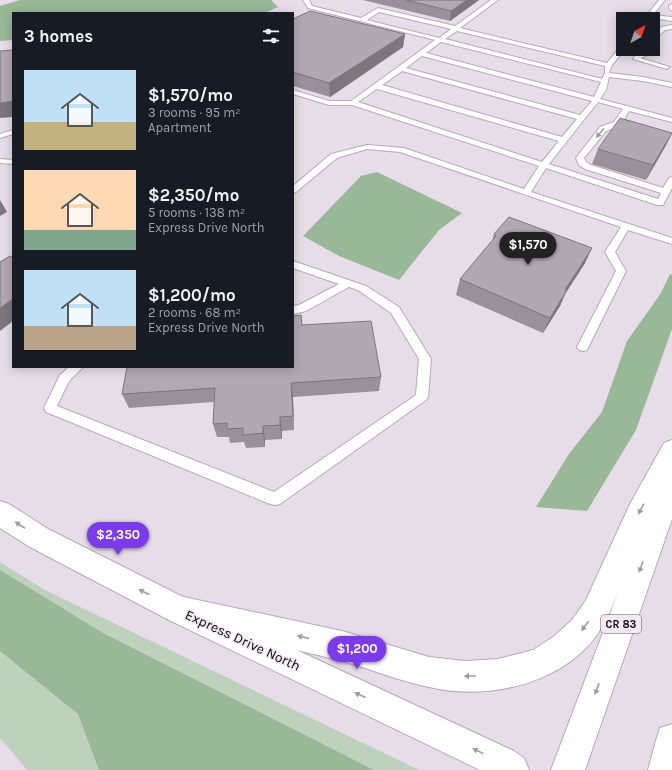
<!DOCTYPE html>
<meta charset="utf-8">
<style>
:root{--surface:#171b24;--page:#242831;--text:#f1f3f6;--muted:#9ea1a6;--accent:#7c3aed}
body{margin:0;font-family:Karla,sans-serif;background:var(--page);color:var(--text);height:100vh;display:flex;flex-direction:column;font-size:15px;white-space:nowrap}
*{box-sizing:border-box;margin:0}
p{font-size:13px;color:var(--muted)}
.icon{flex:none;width:22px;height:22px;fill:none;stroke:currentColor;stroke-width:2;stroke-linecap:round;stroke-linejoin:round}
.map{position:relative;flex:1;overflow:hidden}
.drawer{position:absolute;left:12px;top:12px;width:282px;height:356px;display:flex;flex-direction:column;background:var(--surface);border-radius:0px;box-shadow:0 2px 10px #0003}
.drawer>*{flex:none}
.needle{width:26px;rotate:40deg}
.controls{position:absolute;left:616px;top:12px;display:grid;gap:8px}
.controls a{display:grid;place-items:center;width:44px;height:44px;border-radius:0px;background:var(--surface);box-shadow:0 2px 10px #0003;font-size:20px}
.price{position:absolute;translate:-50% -34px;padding:0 9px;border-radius:14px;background:var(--accent);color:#fff;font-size:13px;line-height:26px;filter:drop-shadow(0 1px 2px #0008)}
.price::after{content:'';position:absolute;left:50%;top:24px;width:12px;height:9px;margin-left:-6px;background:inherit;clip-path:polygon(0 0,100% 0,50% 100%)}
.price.current{background:#222;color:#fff}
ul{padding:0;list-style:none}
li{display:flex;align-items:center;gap:12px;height:100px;padding:0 12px}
li span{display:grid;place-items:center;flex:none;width:112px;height:80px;border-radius:0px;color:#555}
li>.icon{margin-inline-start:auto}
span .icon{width:48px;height:48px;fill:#fffc;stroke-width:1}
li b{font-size:17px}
h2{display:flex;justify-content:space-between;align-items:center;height:48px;padding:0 12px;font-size:17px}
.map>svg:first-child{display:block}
.green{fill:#bed1bd}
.forest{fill:#99b897}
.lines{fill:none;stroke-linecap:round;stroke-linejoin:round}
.service-casing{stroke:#b4abb6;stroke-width:2}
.secondary-casing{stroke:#b4abb6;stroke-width:2}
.trunk-casing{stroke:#b4abb6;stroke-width:2}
.service{fill:#fff;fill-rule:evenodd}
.secondary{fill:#fff;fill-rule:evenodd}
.trunk{fill:#fff;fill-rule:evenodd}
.wall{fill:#99909a}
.shaded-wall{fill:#7d767d}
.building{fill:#b2a8b3;stroke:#7d767d}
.oneway{fill:#9f9d9f}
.labels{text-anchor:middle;stroke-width:3;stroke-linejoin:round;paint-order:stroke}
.shield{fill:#f4eaf6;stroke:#534e54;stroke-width:1}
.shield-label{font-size:11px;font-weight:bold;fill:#0e0b0f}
.near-street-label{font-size:14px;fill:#0e0b0f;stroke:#f4eaf6}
</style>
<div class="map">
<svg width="672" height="770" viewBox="0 0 672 770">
<rect width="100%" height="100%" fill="#e7dde8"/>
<path class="green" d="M0,562L45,590L419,770H27L0,738Z"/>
<path class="forest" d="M20,0H271L278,7L265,13H13V40L0,41V6Z
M377,172L462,213L439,230L399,280L339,256L303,236L361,176Z
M670,274L672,275V329L636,430L587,511L536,507L569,454L602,412L627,341L661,293Z
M0,570L103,633L374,770H99L78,714L0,651Z"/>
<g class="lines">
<defs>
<path id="service" d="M303,0H309L312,6L361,18L378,8L455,26L491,0H498L460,28L607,63L621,46L623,45V49H625L612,65L609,73L643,77L672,83V87L643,81L609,77L606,90L600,99L672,118V122L629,111L620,126L606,131L584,158L586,162L591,165L663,188L669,178L672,177V188L663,205H657L546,168L531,192L672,238V244L628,230L615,252L626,271L587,350L583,351L579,350L577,347L616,271L605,252L621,227L400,152L367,149L337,158L296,192L293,193V186L331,154L367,145L404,148L524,189L539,166L352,105H329L293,94V90L329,101H351L435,40L308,8ZM379,12L451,29L439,38L367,20ZM457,31L605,66V73L602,79L445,39ZM441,42L601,82L594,97L426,53ZM422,56L592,101L580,115L406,68ZM402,71L577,119L562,137L382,85ZM377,89L559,141L542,162L358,102ZM598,102L623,109L614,122L600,127L576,158L579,165L585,169L661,193L658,199L549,164Z
M659,0H665L653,15L672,17V21L651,18L644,19Z
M672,4V11L669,9V6Z
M672,25V29L665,30L653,41V35L661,27Z
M646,52L648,53V55L640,58L670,67L667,69L633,59L636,55Z
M13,130V134L0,138V134Z
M0,159L13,160V164L0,163Z
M293,261L366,286L399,307L431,359L428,397L426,400L280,504L275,505L270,504L46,412L44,408L60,375L69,367H83L69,381L57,406L274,492L416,395L419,359L391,313L358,290L349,287L306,311L293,314V306L299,305L339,284L293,268Z"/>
<path id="secondary" d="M0,501L9,504L48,529L189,600L514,751L524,758L529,770H480L169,620L30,547L0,528Z"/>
<path id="trunk" d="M672,440V519L585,770H551L619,590C612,607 605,625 593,640C556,686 484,700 429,687C399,681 371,669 342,661C288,647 233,637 179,624L169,620L165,610L169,600L179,596L342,631L429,657L465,661L498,659L533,650L553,637L572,620L586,600L630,504L664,443Z
M672,724V770H648L656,740L660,728Z"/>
</defs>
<use href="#service" class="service-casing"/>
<use href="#secondary" class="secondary-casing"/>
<use href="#trunk" class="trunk-casing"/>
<use href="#service" class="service"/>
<use href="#secondary" class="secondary"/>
<use href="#trunk" class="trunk"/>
</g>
<path class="wall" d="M363,0H479L450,21Z
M293,19L405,34L403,47L330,97L293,86Z
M672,133L665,147L646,180L592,164L598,149Z
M494,234L585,263L565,294L560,306L543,333L456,295L460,279L492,241Z
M302,325L381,377L379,391L293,397L294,430L282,431V439L265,440V447L246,448L244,442L230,443L229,437H217L213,424L214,402L129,408L122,394Z"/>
<path class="shaded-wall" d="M467,0H479L450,21L451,11Z
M405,34L403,47L330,97L329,83Z
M13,101V117L0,118V103Z
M672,133L665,147L646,180L653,165Z
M0,200L7,212L0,216Z
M592,248L585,263L565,294L560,306L543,333L550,318L565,290Z
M13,299V321L0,331V308Z
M291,383L293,397L294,430L293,416Z
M280,417L282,431V439L280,425Z
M263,426L265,440V447L263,433Z"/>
<path class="building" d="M406,0H467L451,11Z
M310,11L405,34L329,83L293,72V19Z
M13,50V101L0,103V51Z
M620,118L672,133L653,165L598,149Z
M509,217L592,248L565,290H567L550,318L460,279L496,236L494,234Z
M10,256L12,257L13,256V299L0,308V262Z
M301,315L302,325L371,321L381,377L291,383L293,416L280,417V425L263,426V433L243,435V428L227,429V423L213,424L215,388L122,394L127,367H293V316Z"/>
<defs><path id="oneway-solid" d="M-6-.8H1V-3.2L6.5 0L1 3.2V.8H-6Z"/></defs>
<g class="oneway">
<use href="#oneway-solid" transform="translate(600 133) rotate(131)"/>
<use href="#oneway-solid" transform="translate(641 509) rotate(117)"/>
<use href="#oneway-solid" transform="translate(20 525) rotate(-147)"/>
<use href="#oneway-solid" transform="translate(641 567) rotate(110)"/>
<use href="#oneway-solid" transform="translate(144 592) rotate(-153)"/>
<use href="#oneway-solid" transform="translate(585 626) rotate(127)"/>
<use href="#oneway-solid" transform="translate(303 637) rotate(-167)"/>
<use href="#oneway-solid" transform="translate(470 676) rotate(178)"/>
<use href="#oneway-solid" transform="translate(597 689) rotate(110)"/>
<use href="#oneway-solid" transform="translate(360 695) rotate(-155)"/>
<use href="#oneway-solid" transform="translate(478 751) rotate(-154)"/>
</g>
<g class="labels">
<rect class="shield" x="601" y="615" width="40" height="18" rx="3"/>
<g class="shield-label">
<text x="621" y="628">CR 83</text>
</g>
<g class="near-street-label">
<text transform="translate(243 640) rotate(25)" y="5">Express Drive North</text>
</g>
</g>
</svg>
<div class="controls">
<a><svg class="needle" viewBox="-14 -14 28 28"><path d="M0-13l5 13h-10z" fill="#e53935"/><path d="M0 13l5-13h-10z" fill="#9ea1a6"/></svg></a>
</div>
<b class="price current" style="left:528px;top:266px">$1,570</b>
<b class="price" style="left:118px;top:556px">$2,350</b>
<b class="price" style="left:357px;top:670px">$1,200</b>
<section class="drawer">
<h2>3 homes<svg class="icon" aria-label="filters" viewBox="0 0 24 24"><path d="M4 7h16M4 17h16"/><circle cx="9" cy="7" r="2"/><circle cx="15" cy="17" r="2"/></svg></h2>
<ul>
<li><span style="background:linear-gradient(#bfe0f5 65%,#c2b280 0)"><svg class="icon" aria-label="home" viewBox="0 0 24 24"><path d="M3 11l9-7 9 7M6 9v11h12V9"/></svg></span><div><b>$1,570/mo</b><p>3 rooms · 95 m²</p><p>Apartment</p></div></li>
<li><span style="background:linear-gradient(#ffd9b3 75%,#7fa58c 0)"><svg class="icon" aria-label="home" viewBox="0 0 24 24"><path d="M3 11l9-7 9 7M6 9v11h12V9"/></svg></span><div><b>$2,350/mo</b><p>5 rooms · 138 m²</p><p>Express Drive North</p></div></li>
<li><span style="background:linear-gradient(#bfe0f5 70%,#b9a48a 0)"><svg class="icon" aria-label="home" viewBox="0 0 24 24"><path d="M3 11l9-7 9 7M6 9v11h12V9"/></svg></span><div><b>$1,200/mo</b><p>2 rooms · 68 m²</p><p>Express Drive North</p></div></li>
</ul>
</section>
</div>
